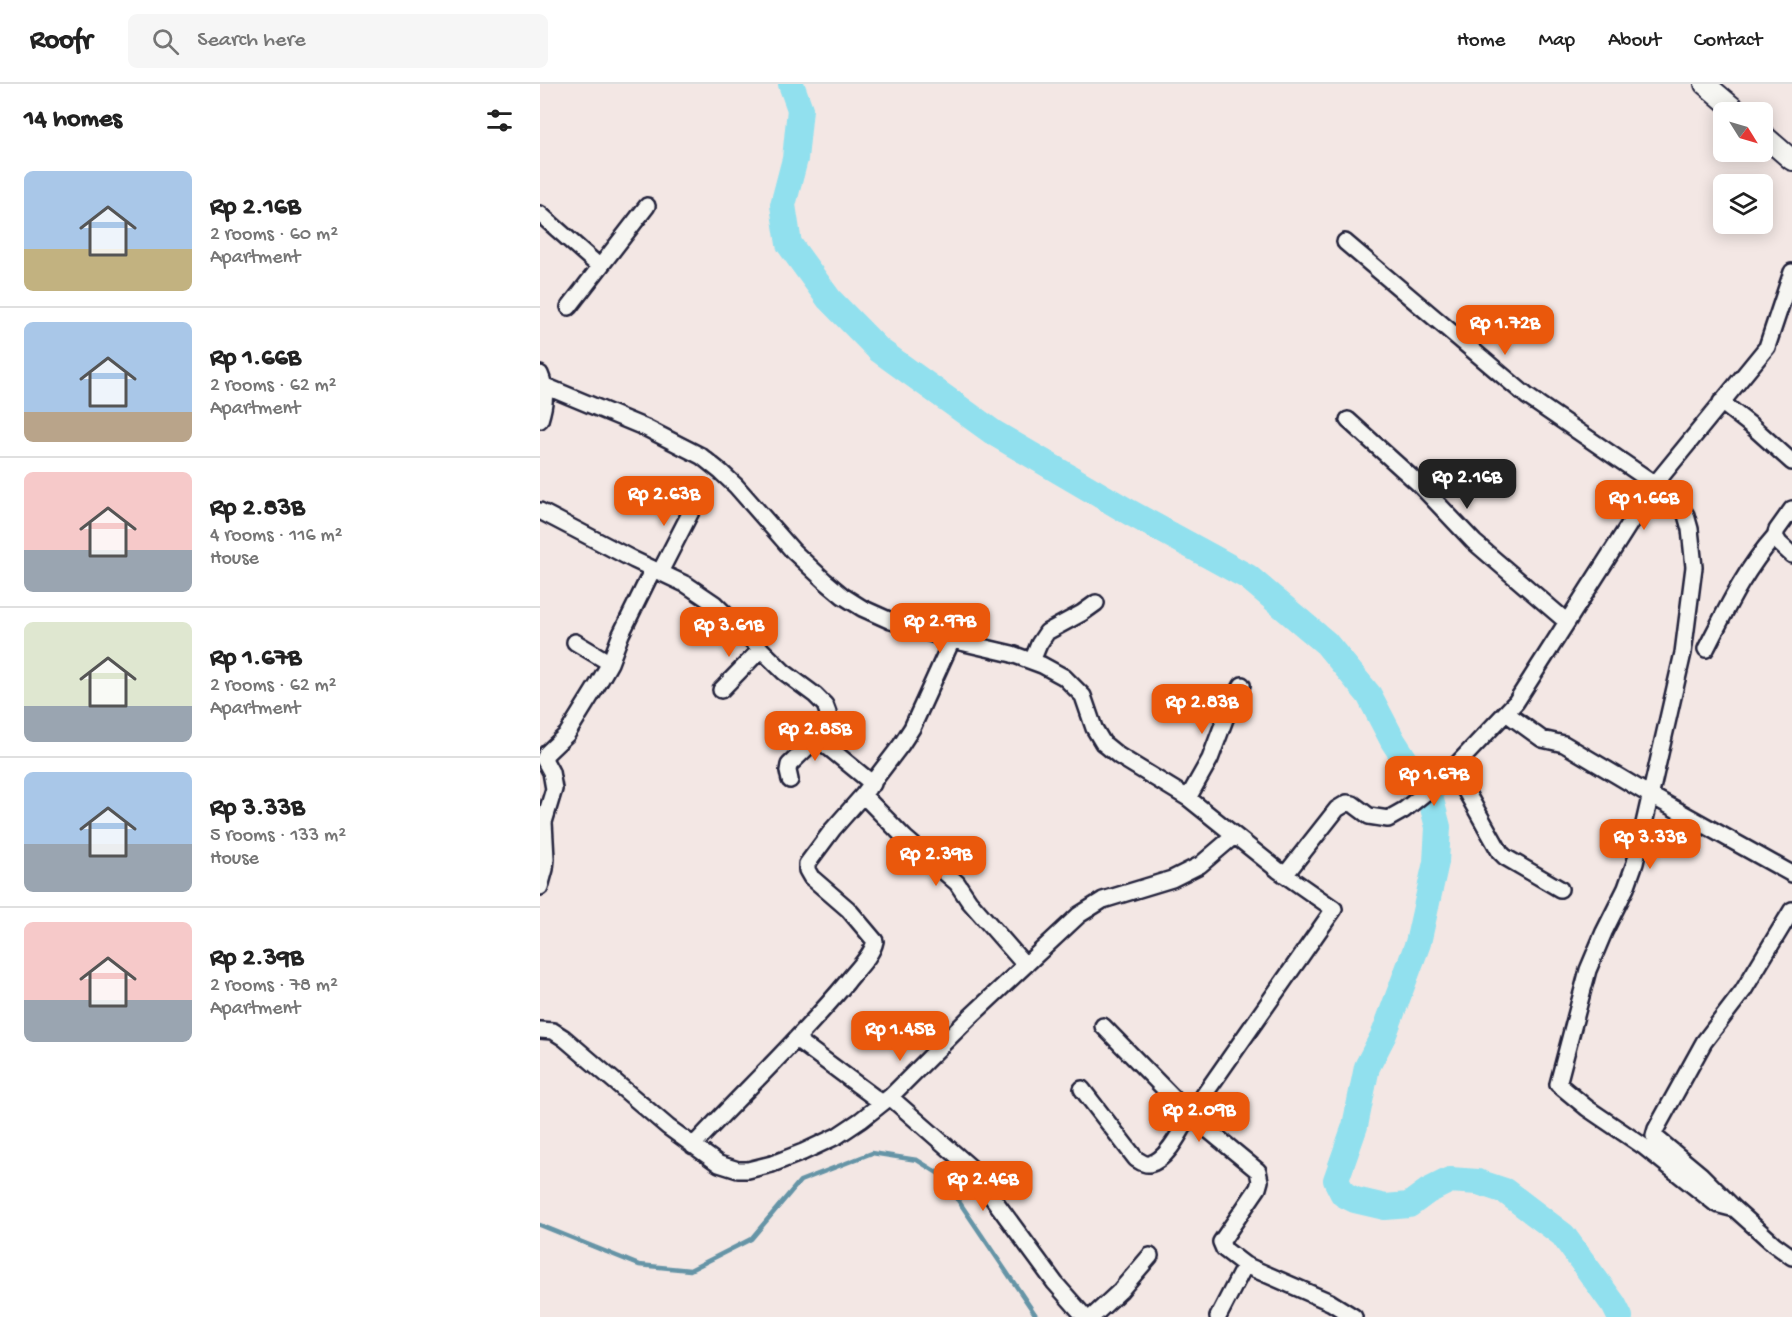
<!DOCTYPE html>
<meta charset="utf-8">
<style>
:root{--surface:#fff;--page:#f6f6f6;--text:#222;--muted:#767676;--line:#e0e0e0;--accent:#ea580c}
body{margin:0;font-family:"Gochi Hand",sans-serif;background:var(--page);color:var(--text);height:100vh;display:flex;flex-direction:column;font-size:22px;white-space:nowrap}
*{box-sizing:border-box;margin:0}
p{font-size:20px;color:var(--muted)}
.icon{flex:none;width:33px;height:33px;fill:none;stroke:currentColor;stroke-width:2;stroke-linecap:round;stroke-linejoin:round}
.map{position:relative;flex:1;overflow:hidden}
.side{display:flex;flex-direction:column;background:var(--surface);width:540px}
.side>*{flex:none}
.needle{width:39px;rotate:127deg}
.fabs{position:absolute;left:1173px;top:18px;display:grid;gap:12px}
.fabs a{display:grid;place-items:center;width:60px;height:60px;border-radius:9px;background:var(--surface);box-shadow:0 3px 15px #0003;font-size:30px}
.price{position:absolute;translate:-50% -51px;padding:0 14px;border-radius:12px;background:var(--accent);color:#fff;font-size:20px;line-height:39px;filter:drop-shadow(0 2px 3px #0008)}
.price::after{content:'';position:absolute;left:50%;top:36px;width:18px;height:14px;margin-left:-9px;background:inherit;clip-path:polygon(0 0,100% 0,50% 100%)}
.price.active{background:#222;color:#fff}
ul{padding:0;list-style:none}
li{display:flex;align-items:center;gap:18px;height:150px;padding:0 24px}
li+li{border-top:2px solid var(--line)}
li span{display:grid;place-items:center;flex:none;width:168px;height:120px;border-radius:9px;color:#555}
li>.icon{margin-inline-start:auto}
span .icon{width:72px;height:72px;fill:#fffc;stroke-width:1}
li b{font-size:26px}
h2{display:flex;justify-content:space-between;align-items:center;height:72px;padding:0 24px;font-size:26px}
header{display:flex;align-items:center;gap:36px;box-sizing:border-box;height:84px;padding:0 30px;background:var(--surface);border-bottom:2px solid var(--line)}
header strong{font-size:28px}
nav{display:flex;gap:33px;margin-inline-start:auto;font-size:21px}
.search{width:420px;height:54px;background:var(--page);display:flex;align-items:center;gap:15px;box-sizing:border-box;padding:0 21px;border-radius:9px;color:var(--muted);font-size:22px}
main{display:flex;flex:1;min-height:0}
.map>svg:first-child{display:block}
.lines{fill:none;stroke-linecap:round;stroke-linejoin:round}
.stream{stroke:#6594a6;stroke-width:4.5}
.river{stroke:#91e0ee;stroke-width:26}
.minor-casing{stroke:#22223b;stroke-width:20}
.tertiary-casing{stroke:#22223b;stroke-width:24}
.minor{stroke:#f6f6f2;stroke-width:15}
.tertiary{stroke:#f6f6f2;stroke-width:20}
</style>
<header>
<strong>Roofr</strong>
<div class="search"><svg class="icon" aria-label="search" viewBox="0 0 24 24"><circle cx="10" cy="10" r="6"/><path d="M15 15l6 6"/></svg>Search here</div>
<nav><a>Home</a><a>Map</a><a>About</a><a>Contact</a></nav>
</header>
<main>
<section class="side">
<h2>14 homes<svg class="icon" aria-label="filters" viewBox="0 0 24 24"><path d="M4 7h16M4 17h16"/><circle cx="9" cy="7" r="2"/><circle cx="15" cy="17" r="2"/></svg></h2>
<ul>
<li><span style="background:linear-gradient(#a9c7e8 65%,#c2b280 0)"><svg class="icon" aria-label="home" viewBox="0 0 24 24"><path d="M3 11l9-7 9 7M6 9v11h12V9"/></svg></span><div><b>Rp 2.16B</b><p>2 rooms · 60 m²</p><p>Apartment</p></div></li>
<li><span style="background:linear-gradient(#a9c7e8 75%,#b9a48a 0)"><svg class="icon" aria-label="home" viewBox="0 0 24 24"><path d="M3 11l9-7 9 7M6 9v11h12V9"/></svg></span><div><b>Rp 1.66B</b><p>2 rooms · 62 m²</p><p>Apartment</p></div></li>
<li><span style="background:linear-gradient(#f6c9c9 65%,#9aa5b1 0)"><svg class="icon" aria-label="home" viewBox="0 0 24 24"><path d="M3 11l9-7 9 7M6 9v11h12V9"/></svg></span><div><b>Rp 2.83B</b><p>4 rooms · 116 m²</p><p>House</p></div></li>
<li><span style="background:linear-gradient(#dfe7d0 70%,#9aa5b1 0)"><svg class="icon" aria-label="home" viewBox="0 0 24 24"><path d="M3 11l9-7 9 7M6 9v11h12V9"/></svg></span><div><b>Rp 1.67B</b><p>2 rooms · 62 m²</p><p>Apartment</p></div></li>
<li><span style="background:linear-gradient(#a9c7e8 60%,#9aa5b1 0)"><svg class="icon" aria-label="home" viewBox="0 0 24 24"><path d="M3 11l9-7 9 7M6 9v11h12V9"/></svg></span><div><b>Rp 3.33B</b><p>5 rooms · 133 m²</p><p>House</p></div></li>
<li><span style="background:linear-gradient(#f6c9c9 65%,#9aa5b1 0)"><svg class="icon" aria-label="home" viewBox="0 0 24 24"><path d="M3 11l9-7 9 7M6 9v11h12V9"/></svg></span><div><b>Rp 2.39B</b><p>2 rooms · 78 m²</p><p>Apartment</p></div></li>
</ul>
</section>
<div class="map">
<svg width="1252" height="1233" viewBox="0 0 1252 1233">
<rect width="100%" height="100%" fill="#f3e7e4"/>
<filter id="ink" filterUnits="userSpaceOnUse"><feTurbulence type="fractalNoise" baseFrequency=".0167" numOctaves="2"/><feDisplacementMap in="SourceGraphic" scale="12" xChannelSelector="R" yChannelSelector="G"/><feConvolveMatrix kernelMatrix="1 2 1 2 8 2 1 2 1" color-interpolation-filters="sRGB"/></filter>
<g filter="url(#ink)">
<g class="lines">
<path class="stream" d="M0,1141L99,1181L150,1186L211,1155L260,1097L332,1069L377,1076L401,1091L497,1233"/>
<path class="river" d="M251,0L260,25L255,75L243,121L249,160L289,215L339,266L454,349L589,428L708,493L786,559L829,611L853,657L891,716L898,743L896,778L878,859L844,950L827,983L815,1042L796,1096L803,1110L815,1116L845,1123L869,1121L888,1107L910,1096L938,1098L965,1107L1023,1151L1074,1221L1080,1233"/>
<defs>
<path id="minor" d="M0,130L60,183
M805,158L988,313L1122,405L1141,424L1146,431L1150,445L1154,483L1143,569L1095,779L1086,804L1064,848L1048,886L1018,1000L1047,1024L1103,1062L1176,1120L1195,1125
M29,223L107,122
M0,290C7,306 5,320 0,336
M5,302L106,344L161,372L181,388L196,402L253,467L285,497L303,512L322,524L351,537L412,556L472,570L502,581L524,593L543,612L554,644L563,659L579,672L648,714L738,786L794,825L650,1031C642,1045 627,1077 609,1080C604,1081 600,1077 596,1075L542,1005
M1181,318L1213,343L1252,378
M808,336L880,401L934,458L1027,538
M1252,425L1237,446L1235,452L1239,459L1252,471
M0,427L94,476L147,501L175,520L244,588L275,611L285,621L288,629L287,635L277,654L333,700
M120,488L158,414
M35,558L70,579
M1166,565C1187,524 1204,487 1235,452
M492,577L499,560L507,548L542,529L556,519
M181,606L221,565
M966,629L1002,655L1024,660L1110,711L1252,790
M915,683L919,695L960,768L965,773L1020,805
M250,696L248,687L249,681L277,654
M323,711L365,754L417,799L429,817L485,881
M648,714L670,675L685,635L702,601
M745,791L797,725L807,719L813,720L829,732L848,735L864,726L904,694L976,618L1115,400L1227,263L1252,188
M0,803L5,785L6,775L4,738L14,705L11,688L4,675L7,669L27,650L58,600L70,579L81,550L113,485
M1252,826L1203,907L1164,958L1116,1045L1114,1052L1161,1091L1195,1125L1234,1160L1252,1173
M563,942L650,1031L718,1087L720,1097L718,1104L681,1158L684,1165L705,1181
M0,946L13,947L24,954L128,1043L179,1080L198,1086H208L232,1080L263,1068L297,1052L321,1036L350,1013L429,934L539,831L563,816L632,795L660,781L694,752
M256,955L342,1019
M350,1013L430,1083L515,1199L545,1233
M153,1062C204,1007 259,956 307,898C316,886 332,872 335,857L308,825L271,793L267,786V780L293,745L323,711L361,661L372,644L412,556
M552,1233L580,1207L610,1172
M678,1233L705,1181L790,1218L814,1233"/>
<path id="tertiary" d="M1165,0L1198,28
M1222,50L1252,76"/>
</defs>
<use href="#minor" class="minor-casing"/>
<use href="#tertiary" class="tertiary-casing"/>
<use href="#minor" class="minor"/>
<use href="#tertiary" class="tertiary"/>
</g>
</g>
</svg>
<div class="fabs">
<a><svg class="needle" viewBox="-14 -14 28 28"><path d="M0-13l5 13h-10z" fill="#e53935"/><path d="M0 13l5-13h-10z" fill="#767676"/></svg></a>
<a><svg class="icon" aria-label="layers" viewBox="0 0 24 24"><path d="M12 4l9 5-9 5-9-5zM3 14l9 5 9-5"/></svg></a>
</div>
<b class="price" style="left:965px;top:272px">Rp 1.72B</b>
<b class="price active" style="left:927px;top:426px">Rp 2.16B</b>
<b class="price" style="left:124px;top:443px">Rp 2.63B</b>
<b class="price" style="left:1104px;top:447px">Rp 1.66B</b>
<b class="price" style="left:400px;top:570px">Rp 2.97B</b>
<b class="price" style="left:189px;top:574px">Rp 3.61B</b>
<b class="price" style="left:662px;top:651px">Rp 2.83B</b>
<b class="price" style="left:275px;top:678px">Rp 2.85B</b>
<b class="price" style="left:894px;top:723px">Rp 1.67B</b>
<b class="price" style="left:1110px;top:786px">Rp 3.33B</b>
<b class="price" style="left:396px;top:803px">Rp 2.39B</b>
<b class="price" style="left:360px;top:978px">Rp 1.45B</b>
<b class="price" style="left:659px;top:1059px">Rp 2.09B</b>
<b class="price" style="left:443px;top:1128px">Rp 2.46B</b>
</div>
</main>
